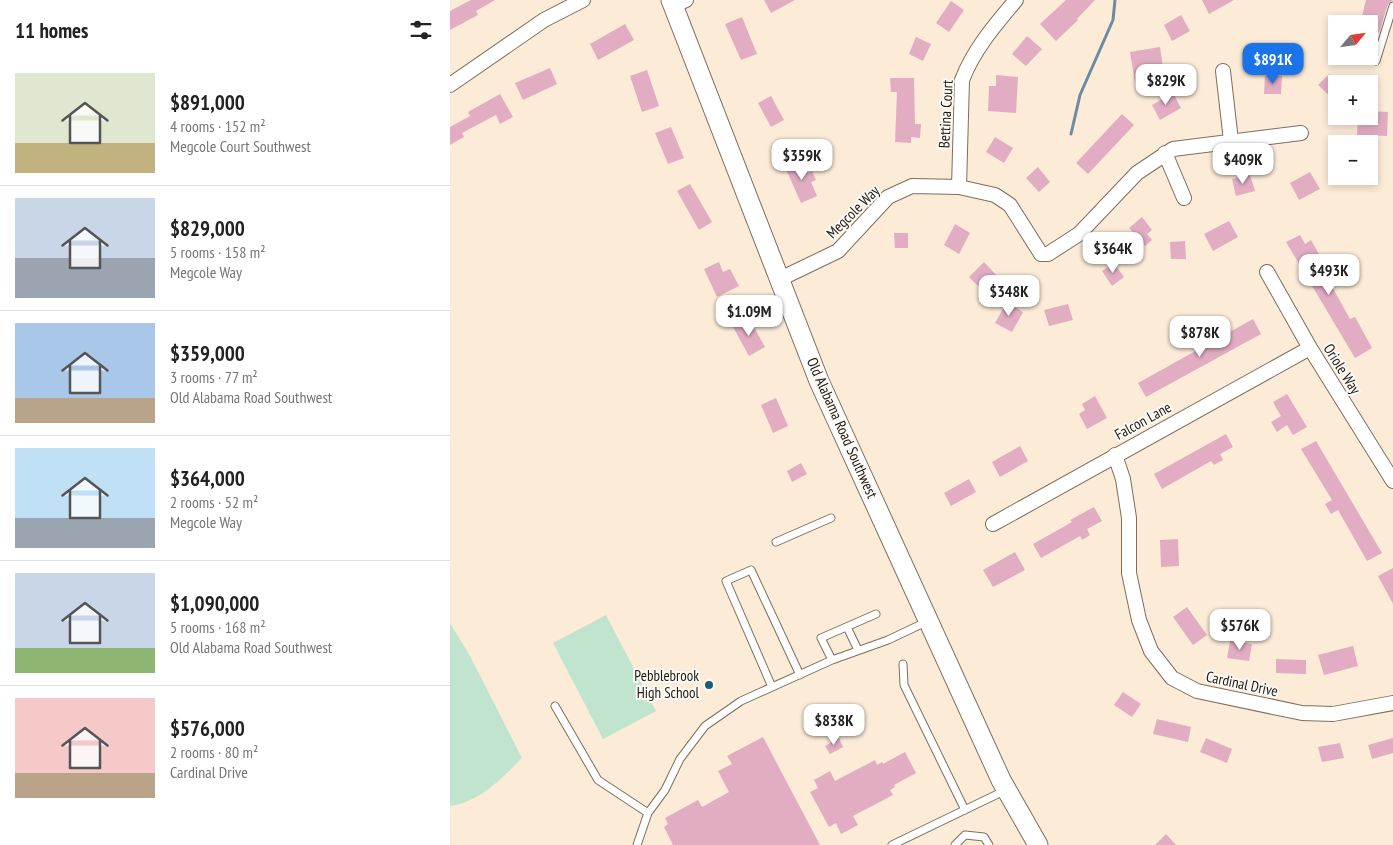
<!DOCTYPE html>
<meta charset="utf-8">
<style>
:root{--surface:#fff;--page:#f2f2f2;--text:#222;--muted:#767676;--line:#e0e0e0;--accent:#1a73e8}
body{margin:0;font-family:"PT Sans Narrow",sans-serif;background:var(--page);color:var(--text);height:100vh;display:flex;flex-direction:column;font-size:19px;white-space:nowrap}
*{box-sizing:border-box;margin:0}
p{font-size:16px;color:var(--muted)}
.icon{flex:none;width:28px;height:28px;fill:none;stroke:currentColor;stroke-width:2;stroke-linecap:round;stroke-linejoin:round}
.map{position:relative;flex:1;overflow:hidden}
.sheet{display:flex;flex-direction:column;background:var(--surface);width:450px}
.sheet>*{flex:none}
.needle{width:32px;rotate:61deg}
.tools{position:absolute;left:878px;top:15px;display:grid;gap:10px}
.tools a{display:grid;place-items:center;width:50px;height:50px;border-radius:0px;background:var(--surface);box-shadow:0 2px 8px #0003;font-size:25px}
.price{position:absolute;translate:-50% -42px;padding:0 11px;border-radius:10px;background:#fff;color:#222;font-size:16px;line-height:32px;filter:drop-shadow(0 1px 2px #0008)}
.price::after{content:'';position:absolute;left:50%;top:30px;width:15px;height:11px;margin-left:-8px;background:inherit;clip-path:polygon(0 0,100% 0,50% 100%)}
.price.active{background:var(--accent);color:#fff}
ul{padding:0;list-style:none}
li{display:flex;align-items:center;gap:15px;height:125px;padding:0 15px}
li+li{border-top:1px solid var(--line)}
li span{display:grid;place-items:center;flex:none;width:140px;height:100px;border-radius:0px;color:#555}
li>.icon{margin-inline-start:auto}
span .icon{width:60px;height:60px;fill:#fffc;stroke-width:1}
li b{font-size:21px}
h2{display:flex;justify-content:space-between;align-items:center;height:60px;padding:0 15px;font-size:21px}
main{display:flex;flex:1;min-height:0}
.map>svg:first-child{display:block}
.green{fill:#c1e4ce}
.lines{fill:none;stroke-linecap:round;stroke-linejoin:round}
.stream{stroke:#6e8ca1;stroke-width:3}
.building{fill:#e2adc3}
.lane-casing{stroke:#7d6f5d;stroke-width:9}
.street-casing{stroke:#7d6f5d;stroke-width:16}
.secondary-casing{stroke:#7d6f5d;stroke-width:21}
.lane{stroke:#fff;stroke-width:7}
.street{stroke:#fff;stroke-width:14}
.secondary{stroke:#fff;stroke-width:19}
.poi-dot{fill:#1e5e73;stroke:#fdfaf6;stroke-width:2}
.labels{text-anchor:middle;stroke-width:4;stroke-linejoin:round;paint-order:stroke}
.street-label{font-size:15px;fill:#1e1912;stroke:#fdfaf6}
.poi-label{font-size:15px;fill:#1e1912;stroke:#fdfaf6;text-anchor:end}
</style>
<main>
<section class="sheet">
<h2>11 homes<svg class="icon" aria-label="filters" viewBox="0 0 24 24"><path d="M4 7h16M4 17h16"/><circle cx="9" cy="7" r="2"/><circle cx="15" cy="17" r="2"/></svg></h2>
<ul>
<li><span style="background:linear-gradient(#dfe7d0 70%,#c2b280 0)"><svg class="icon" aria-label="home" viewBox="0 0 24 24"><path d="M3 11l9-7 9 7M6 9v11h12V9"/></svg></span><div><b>$891,000</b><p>4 rooms · 152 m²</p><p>Megcole Court Southwest</p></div></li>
<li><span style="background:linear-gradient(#c9d6e8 60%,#9aa5b1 0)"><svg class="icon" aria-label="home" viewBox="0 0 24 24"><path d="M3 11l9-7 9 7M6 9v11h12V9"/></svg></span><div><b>$829,000</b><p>5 rooms · 158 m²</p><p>Megcole Way</p></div></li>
<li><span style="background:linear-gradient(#a9c7e8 75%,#b9a48a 0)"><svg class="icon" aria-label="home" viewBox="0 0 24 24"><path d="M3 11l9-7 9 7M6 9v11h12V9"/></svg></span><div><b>$359,000</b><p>3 rooms · 77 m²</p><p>Old Alabama Road Southwest</p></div></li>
<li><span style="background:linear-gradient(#bfe0f5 70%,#9aa5b1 0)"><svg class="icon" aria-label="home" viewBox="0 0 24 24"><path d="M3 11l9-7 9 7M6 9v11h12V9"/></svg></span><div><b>$364,000</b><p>2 rooms · 52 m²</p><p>Megcole Way</p></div></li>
<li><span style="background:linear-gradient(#c9d6e8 75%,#8fb573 0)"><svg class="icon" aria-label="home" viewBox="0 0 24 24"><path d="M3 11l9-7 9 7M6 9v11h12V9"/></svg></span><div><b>$1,090,000</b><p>5 rooms · 168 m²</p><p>Old Alabama Road Southwest</p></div></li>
<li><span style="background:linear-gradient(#f6c9c9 75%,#b9a48a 0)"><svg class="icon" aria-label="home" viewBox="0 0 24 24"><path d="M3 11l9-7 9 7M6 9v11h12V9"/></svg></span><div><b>$576,000</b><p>2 rooms · 80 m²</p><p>Cardinal Drive</p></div></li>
</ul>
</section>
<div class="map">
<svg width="943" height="845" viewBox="0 0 943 845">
<rect width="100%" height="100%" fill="#fbebd7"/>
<path class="green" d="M156,615L206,711L153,739L103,643Z
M0,623L20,656L72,758C52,778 30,802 0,806Z"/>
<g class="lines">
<path class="stream" d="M621,134L630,95L663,20L665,0"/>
</g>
<path class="building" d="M21,0H45L26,11L28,15L0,30V11Z
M314,0H345L321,13Z
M616,0H645L627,19L628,20L606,41L590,24Z
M752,0H784L759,14Z
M916,0H943L938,4L929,33L919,30V24H910Z
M501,1L514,10L499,32L486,23Z
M731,15L740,31L722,41L714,25Z
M292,17L307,54L291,60L275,24Z
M175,24L184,40L148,60L140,44Z
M577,36L592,49L576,66L562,54Z
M466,37L481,44L473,61L459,54Z
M710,47L714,74L705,75L707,85L686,88L680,52Z
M100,68L107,84L73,100L65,83Z
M197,70L209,106L192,112L180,76Z
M879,74L886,81V94L882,98L868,85Z
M546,75L568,77L566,113L538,111L539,86H546Z
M815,76H832L831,94H814Z
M440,78H464L465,124H471L470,138L461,137V143L445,142L447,92H441Z
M723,93L731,108L710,120L702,105Z
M50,94L63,117L50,124L46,115L12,133L14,137L0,145V127L20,116L18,112Z
M321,96L334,120L321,127L308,103Z
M919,111L938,112L937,136L907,135L908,116H919Z
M672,114L684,125L638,174L626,163Z
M221,127L234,158L218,164L205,133Z
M545,137L563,148L554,163L536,152Z
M351,160L358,173L362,171L366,180L361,182L367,196L351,203L335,167Z
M588,167L600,182L589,192L576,178Z
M860,172L870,189L849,200L840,183Z
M800,175L805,191L786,196L782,179Z
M240,184L262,222L249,230L227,191Z
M692,217L702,230L697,234L702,240L695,246L679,228Z
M779,221L788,237L763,251L754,234Z
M505,224L520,233L509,254L494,245Z
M444,233H458V248H445Z
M850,235L855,244L861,240L874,263L870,265L900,319L905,317L922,348L905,358L836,242Z
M735,241L736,259H721L720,242Z
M269,262L273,272L280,269L289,286L267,297L254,269Z
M534,262L551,280L536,294L519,277Z
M664,263L674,277L662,286L652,271Z
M557,302L573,312L562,332L545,323Z
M618,304L623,320L599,326L594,310Z
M299,318L315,347L299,356L283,327Z
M803,319L811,334L696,397L688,383Z
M837,394L857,427L843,435L837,425L827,432L821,422L831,416L823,402Z
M645,396L657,418L637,429L629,414L635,410L632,404Z
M326,398L338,426L323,433L311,405Z
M776,434L783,447L770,454L773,460L764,465L761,461L712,489L704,474Z
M866,441L932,553L917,561L888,510L881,514L875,504L882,500L851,449Z
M570,446L578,461L550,477L542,462Z
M351,463L357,474L342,482L337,471Z
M519,479L526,492L501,506L494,493Z
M644,507L652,521L637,529L640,535L632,540L630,536L591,558L583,544L622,522L620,520Z
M728,539L729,566L711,567L710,540Z
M565,552L575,570L543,587L533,570Z
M943,568V604L928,576Z
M737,607L757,635L743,645L723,617Z
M780,641L802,644L799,661L777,658Z
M903,646L908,666L874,675L868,655Z
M826,659L856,660V674L826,673Z
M673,692L691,704L682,717L664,705Z
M707,719L741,727L738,742L703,734Z
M313,737L370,845H223L214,827L218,824L215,818L248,800L252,807L279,792L268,771L282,764L277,756Z
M389,738L393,747L380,754L375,746Z
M756,738L782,749L777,763L750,752Z
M943,738V753L922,759L918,745Z
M890,743L894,758L872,762L868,747Z
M455,752L466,773L444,785L445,787L440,790L443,795L403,816L408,825L391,834L386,823L379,827L360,792L368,788L364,780L380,771L385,781L425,760L427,765L432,762L433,764Z
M716,834L726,845H705Z"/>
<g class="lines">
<defs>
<path id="lane" d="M926,61L943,6
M326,542L381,518
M397,627L408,650
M382,660L371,638L426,614
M453,664L454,685L515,810
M322,687L276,581L301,570L350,675
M105,706L148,780L198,813
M187,845L198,813L215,790L230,759L255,726L291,701L382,660L438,640L478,621
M442,845L556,790
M505,845L515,835L534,837L539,845"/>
<path id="street" d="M224,5L236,0
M773,71L781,141
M0,85L94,20L133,0
M715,153L734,198
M509,187L512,80C524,49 545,25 566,0
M817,272L860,348L943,481
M330,279L388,251L438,197L462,186L509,187L545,195L560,205L591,254H598L629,234L687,173L723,149L851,133
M665,455L673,479L679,518V573L689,620L701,651L722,678L747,691L852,713L883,714L943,703
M543,524L860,348"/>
<path id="secondary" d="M221,0L369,381L551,780L588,845"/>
</defs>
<use href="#lane" class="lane-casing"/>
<use href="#street" class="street-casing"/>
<use href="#secondary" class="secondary-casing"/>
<use href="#lane" class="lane"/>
<use href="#street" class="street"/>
<use href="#secondary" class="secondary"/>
</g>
<circle class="poi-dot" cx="259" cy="685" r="5"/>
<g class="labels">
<g class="street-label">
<text transform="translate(496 114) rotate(-87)" y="5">Bettina Court</text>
<text transform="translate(403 212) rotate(-45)" y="5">Megcole Way</text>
<text transform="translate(892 369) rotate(58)" y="5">Oriole Way</text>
<text transform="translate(693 421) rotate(-29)" y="5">Falcon Lane</text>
<text transform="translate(392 428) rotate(66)" y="5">Old Alabama Road Southwest</text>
<text transform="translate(792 684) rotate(12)" y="5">Cardinal Drive</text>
</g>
<g class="poi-label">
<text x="249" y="681">Pebblebrook<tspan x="249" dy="17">High School</tspan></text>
</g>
</g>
</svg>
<div class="tools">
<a><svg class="needle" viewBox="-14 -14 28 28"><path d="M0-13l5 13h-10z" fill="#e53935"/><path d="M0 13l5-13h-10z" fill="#767676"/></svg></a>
<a>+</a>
<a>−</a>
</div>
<b class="price active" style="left:823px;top:85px">$891K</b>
<b class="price" style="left:716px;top:106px">$829K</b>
<b class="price" style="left:352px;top:181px">$359K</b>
<b class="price" style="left:793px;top:185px">$409K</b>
<b class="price" style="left:663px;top:274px">$364K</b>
<b class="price" style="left:879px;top:296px">$493K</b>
<b class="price" style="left:559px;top:317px">$348K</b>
<b class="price" style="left:299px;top:337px">$1.09M</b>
<b class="price" style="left:750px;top:358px">$878K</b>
<b class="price" style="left:790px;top:651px">$576K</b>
<b class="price" style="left:384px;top:746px">$838K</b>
</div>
</main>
